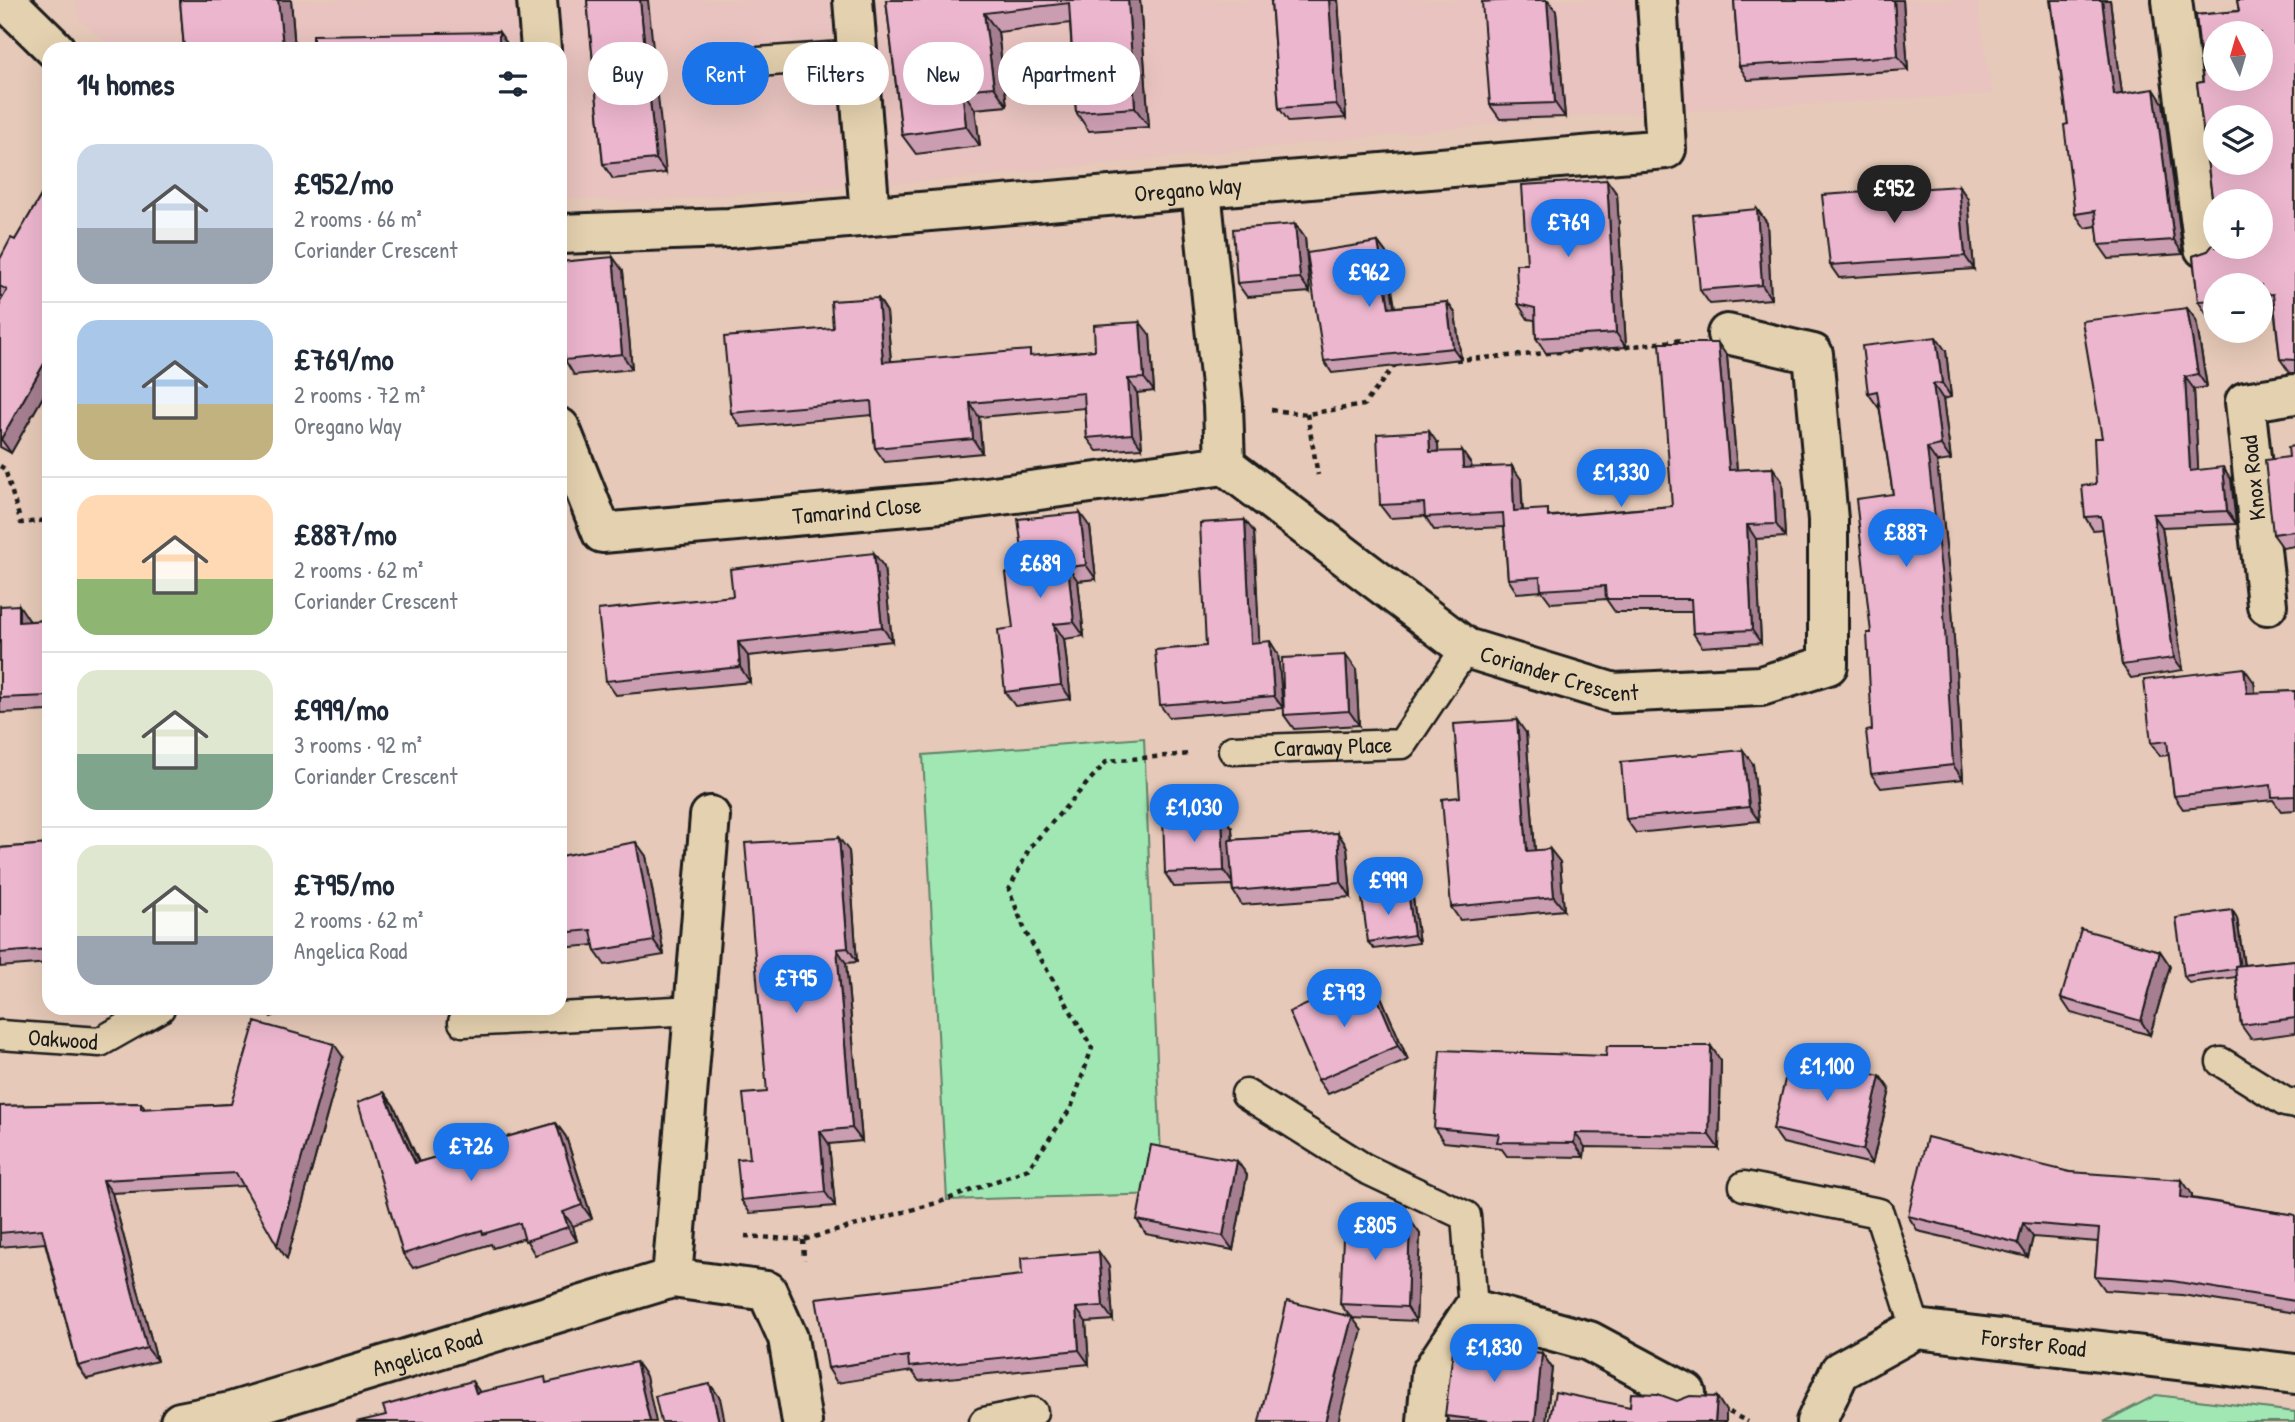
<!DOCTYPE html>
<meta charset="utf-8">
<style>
:root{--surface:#fff;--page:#f2f2f3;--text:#1f2937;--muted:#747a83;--line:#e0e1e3;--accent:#1a73e8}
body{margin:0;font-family:"Patrick Hand",sans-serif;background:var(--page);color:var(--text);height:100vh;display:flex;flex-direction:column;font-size:26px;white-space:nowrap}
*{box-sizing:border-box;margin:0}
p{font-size:23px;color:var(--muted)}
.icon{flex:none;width:38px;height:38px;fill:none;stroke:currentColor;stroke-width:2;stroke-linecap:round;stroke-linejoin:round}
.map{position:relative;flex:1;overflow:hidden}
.side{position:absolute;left:42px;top:42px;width:525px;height:973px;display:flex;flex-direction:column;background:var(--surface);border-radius:21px;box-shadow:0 7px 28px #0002}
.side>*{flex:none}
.banner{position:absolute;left:588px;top:42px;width:665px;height:63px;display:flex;gap:14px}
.needle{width:46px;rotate:355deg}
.tools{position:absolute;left:2203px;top:21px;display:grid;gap:14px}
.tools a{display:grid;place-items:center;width:70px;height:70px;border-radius:50%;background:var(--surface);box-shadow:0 7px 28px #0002;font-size:35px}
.price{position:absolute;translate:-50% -60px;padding:0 16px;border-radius:24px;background:var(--accent);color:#fff;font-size:23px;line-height:46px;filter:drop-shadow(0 2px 4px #0008)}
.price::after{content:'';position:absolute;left:50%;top:42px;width:21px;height:16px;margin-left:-10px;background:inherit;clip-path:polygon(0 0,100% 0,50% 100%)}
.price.on{background:#222;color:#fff}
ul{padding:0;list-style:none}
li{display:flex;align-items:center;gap:21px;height:175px;padding:0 35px}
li+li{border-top:2px solid var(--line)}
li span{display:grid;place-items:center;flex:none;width:196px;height:140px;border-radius:21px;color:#555}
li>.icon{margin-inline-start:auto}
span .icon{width:84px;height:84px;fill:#fffc;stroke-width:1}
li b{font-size:30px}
h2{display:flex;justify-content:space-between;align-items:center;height:84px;padding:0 35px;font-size:30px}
.tag{padding:0 24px;border-radius:32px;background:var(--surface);box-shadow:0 7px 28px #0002;font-size:24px;line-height:63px}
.tag.on{background:var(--accent);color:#fff}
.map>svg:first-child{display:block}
.built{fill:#e8c3bf}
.green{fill:#a1e7b4;stroke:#5e8268;stroke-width:2}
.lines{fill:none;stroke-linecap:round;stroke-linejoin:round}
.lane-casing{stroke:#1c1c1c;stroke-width:33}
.street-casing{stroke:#1c1c1c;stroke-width:44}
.path{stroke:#1c1c1c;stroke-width:4.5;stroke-dasharray:5 5;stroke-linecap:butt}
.lane{stroke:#e4d1af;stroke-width:28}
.street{stroke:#e4d1af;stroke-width:38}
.wall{fill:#cb9db1;stroke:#1c1c1c;stroke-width:2;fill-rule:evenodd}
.shaded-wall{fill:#a57f90;stroke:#1c1c1c;stroke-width:2}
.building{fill:#ecb6ce;stroke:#1c1c1c;stroke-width:2;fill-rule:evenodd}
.labels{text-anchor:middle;stroke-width:5;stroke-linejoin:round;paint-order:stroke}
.street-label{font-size:23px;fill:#1c1c1c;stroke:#e4d1af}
</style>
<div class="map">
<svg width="2295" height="1422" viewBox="0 0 2295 1422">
<rect width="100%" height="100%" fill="#e6c9b8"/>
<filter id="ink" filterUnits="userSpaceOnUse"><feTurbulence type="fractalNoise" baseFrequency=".0143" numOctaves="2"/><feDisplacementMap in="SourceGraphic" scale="14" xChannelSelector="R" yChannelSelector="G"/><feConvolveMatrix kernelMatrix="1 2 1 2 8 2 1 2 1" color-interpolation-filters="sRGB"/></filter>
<g filter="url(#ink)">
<path class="built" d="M76,0H1977L1992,94L1565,117L944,180L626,202L560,197V49H114L79,19Z"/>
<path class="green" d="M1144,738L1161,1159L1165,1194L947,1200L923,755Z
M2156,1395L2295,1412V1422H2104Z"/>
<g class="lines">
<defs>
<g id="lane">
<path d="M729,64L857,55"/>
<path id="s1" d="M1233,750L1402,744L1466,648"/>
<path d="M463,1022L695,1010"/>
<path id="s2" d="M0,1035L100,1042L160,1008"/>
<path d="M2221,1062L2285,1102L2295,1104"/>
<path d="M1246,1094L1364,1168L1466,1216L1473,1309"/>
<path d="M1744,1186L1879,1213L1916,1329"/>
<path d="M984,1422L1033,1412"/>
</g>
<g id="street">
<path d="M5,0L55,49"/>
<path d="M537,0L541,49"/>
<path d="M853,0L870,215"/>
<path d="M2172,0L2204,248"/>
<path id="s3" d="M1201,190L1223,405L1225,465L1466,648L1614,693L1761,686L1828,665V520L1813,354L1727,334"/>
<path id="s4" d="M560,234L729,228L1666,149L1657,0"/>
<path id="s5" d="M560,428L602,533L941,503L1225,465"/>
<path d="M2267,605L2245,402L2295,394"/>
<path d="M672,1278L710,816"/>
<path id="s6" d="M180,1422L231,1412L672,1278L767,1291L788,1338L802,1422"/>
<path d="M1427,1422L1431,1373L1473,1309L1589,1341L1686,1393"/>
<path id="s7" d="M1816,1422L1840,1371L1916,1329L2295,1374"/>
</g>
</defs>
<use href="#lane" class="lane-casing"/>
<use href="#street" class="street-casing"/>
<path class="path" d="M1456,360L1626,347L1681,340
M1271,410L1307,414L1364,405L1394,366L1399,365
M1307,414L1318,475
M0,466L5,469L21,523L49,520
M745,1236L803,1240L940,1202L1028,1169L1071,1108L1092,1048L1026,933L1009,890L1030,847L1107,761L1190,754
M803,1240L804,1260
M1729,1412L1748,1422"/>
<use href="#lane" class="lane"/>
<use href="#street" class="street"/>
</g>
<path class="wall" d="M180,0H291L295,49H184Z
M587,0L666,173L613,179L603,164Z
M886,0H1140L1149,127L1089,131L1076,112L1070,23L998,32L1007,106L975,109L980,146L916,154L902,135Z
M1271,0H1338L1346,118L1289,122L1279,108Z
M1734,0H1903L1908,70L1748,80L1739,66Z
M2050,0H2110L2122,94L2163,103L2183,254L2109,259L2099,245L2097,226L2085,228L2075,214L2068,124Z
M2237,0H2295V373H2290L2280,359L2274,308L2261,310V285H2216V314L2207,315L2198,301L2193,256L2208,251L2215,242L2216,236V247H2261V201H2216V227L2197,83L2203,82L2196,15L2239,11ZM2216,33H2261V79H2216ZM2216,117H2261V163H2216Z
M1556,11L1565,117L1500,119L1490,105Z
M49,182V386L11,453L0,447V302L3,297L0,295V259L15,240Z
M1959,186L1968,199L1974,269L1839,278L1830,265Z
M1617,194L1626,347L1546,353L1536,338L1535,320L1528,319L1518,304L1527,264Z
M1757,209L1767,223L1771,299L1710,304L1700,290Z
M1295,224L1305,238L1310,292L1247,297L1237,283Z
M1378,242L1386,253L1395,307L1447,302L1455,313L1461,359L1332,373L1324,361Z
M623,271L632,369L574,375L565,360Z
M878,298L887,312L891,361L1034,356L1095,350L1150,335L1154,391L1137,393L1142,448L1097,451L1087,438L1085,408L979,417L982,453L885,462L875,448L872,415L741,427L731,413L833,328Z
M2187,308L2196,320L2207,387L2194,389L2198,470L2231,479L2236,524L2162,527L2183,670L2131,678L2122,665L2103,529L2093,530L2085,517L2096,484L2102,438Z
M1946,351L1951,397L1943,399L1951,460L1937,462L1951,593L1963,779L1881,788L1871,774L1872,730L1871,633L1893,494L1879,406L1878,407L1868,393Z
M1727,356L1737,470L1773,468L1782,481L1785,537L1756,539L1761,643L1702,647L1693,633L1692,612H1615L1606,599L1551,603L1542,591L1517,593L1508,579L1504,527L1434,530L1425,516L1390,518L1380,505L1438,444V452L1471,464L1472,468L1521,479L1523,511L1552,516L1672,506Z
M2295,446V546L2283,548L2273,534L2289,457Z
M1090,527L1096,579L1078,581L1084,636L1064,639L1071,699L1015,706L1005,692L1025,571Z
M1254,532L1259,642L1278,654L1283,708L1169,717L1160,705L1206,646Z
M884,567L892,641L748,656L750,682L616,695L606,681L733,596Z
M0,606L29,620V621L49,620V711L0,713Z
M1346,655L1356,669L1359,725L1294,729L1284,715Z
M2254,682L2255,693L2295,691V810L2281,811L2273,800L2183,809L2174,796L2169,755L2160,756L2151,743Z
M1526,733L1535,850L1560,862L1564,910L1460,920L1451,907L1460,797Z
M1753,764L1759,821L1636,833L1626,819Z
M1232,828L1233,840L1338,833L1347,847L1351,897L1242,905L1233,891L1232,885L1174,887L1165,873Z
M49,844V963L0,967V848Z
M849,851L857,962L846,963L862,1141L829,1144L835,1206L750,1213L741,1200L750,1158L767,1092Z
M560,856H646L664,955L605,965L595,951L594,945L560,948Z
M1413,898L1419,943L1374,949L1368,942Z
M2232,910L2237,918L2244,965L2295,960V1033L2251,1039L2241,1025L2236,977L2189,983L2184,976Z
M2160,951L2170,966L2150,1035L2071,1013L2061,998Z
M1369,978L1379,992L1408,1060L1328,1094L1318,1080Z
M265,1008H292L271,1017Z
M343,1057L287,1259L244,1186L112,1193L157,1361L87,1379L78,1366L45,1243L0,1247V1106L141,1103L145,1109L231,1104Z
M1721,1061L1719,1149L1585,1147L1584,1157L1507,1156L1501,1148L1444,1142L1434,1128Z
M1880,1076L1890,1090L1872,1164L1783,1143L1773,1129Z
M384,1092L394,1106L419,1162L556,1123L566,1137L592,1219L573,1226L577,1241L535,1255L525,1238L493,1248L491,1244L413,1268L403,1254Z
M1237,1161L1247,1175L1233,1250L1146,1234L1137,1220Z
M2070,1172L2192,1194V1198L2295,1215V1313L2182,1295L2105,1290L2095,1276L2098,1242L2033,1237L2028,1257L1918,1231L1908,1216Z
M1410,1220L1420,1234L1416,1321L1352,1318L1362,1331L1340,1304Z
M1109,1266L1113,1320L1086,1322L1089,1364L919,1381L912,1371L837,1383L828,1368Z
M1542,1353L1552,1368L1546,1422H1450L1445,1416Z"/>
<path class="shaded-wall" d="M278,0H291L295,49H285L283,46Z
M640,0H648L666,173L656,159Z
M1128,0H1140L1149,127L1135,108Z
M1329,0H1338L1346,118L1336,104Z
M1547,0H1548L1556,11L1565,117L1555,103Z
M1894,0H1903L1908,70L1898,56Z
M2102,0H2110L2124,109L2114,95Z
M984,13L998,32L1007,106L994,87Z
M499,32L509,46V49H499Z
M2154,89L2163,103L2183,254L2174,240Z
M962,90L975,109L980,146L966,126Z
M1607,180L1617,194L1626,347L1616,333Z
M1959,186L1968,199L1974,269L1965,256Z
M1757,209L1767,223L1771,299L1762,285Z
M1295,224L1305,238L1310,292L1300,278Z
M1378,242L1386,253L1396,319L1389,308Z
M613,257L623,271L632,369L622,354Z
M878,298L887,312L892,375L883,362Z
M1447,302L1455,313L1461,359L1453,348Z
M2187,308L2196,320L2207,387L2198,374Z
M1140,322L1150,335L1154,391L1144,378Z
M1936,337L1946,351L1951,397L1942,383Z
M1718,343L1727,356L1738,483L1729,470Z
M49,355V386L11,453L1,439Z
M2185,377L2194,389L2199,484L2190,471Z
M1128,379L1137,393L1142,448L1132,434Z
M1933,384L1943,399L1951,460L1941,445Z
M970,403L979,417L982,453L973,439Z
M1429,431L1438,444L1439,465L1430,452Z
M1927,448L1937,462L1951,593L1963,779L1953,765Z
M1462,451L1471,464L1472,481L1463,468Z
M1512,466L1521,479L1523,525L1514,511Z
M2223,467L2231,479L2236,524L2227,511Z
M1773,468L1782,481L1785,537L1776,524Z
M1080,513L1090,527L1096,579L1086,565Z
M2153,514L2162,527L2183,670L2174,658Z
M1245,520L1254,532L1260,655L1251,643Z
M1747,525L1756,539L1761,643L1752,630Z
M874,553L884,567L892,641L882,627Z
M1068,567L1078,581L1084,636L1074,622Z
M19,605L29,620V636L19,622Z
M1054,624L1064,639L1071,699L1061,685Z
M1270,641L1278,654L1283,708L1274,696Z
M738,642L748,656L750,682L740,667Z
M1346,655L1356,669L1359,725L1349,711Z
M2244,668L2254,682L2257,707L2247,693Z
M1517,720L1526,733L1536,864L1527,851Z
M1743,750L1753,764L1759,821L1749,807Z
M1222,814L1232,828L1234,885L1224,871Z
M1338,833L1347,847L1351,897L1341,882Z
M839,838L849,851L857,962L848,948Z
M636,842L646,856L664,955L654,941Z
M1550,849L1560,862L1564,910L1554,897Z
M1408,891L1413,898L1419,943L1414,935Z
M2232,910L2237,918L2245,975L2240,968Z
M837,949L846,963L862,1141L852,1128Z
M2160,951L2170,966L2150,1035L2141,1021Z
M1369,978L1379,992L1408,1060L1398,1046Z
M334,1044L343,1057L287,1259L277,1245Z
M1711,1046L1721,1061L1719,1149L1709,1135Z
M1880,1076L1890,1090L1872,1164L1863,1150Z
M384,1092L394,1106L425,1178L415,1163Z
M556,1123L566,1137L592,1219L582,1205Z
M820,1131L829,1144L835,1206L825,1192Z
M1575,1133L1585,1147L1584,1157L1574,1143Z
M1237,1161L1247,1175L1233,1250L1223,1236Z
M103,1180L112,1193L157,1361L147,1348Z
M2182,1180L2192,1194L2191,1211L2181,1197Z
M563,1212L573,1226L577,1241L568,1227Z
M1410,1220L1420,1234L1416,1321L1407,1307Z
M2023,1223L2033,1237L2028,1257L2018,1243Z
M1099,1252L1109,1266L1113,1320L1103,1306Z
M1076,1308L1086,1322L1089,1364L1079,1350Z
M1352,1317L1362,1331L1338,1422H1325Z
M1542,1353L1552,1368L1546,1422H1535Z
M636,1362L646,1376L656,1422H650Z
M472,1381L482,1395L476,1393Z
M710,1384L720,1398L725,1422H719Z
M1717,1397L1726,1411V1422H1715Z"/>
<path class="building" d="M180,0H278L283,46L253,49H184Z
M587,0H640L656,159L603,164Z
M886,0H1128L1135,108L1076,112L1069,3L984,13L994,87L962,90L966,126L902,135Z
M1271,0H1329L1336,104L1279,108Z
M1509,0H1547L1555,103L1490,105L1482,2Z
M1734,0H1894L1898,56L1739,66Z
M2051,0H2102L2114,95L2154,89L2174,240L2099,245L2095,211L2075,214L2064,125L2068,124Z
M2237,0H2295V360L2280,359L2273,294L2261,295V285H2216V300L2198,301L2193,256L2208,251L2215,242L2216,236V247H2261V201H2216V227L2197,83L2203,82L2196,15L2239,11ZM2216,33H2261V79H2216ZM2216,117H2261V163H2216Z
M499,32V49H313V35Z
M1607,180L1616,333L1536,338L1535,308L1518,304L1516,264H1527L1522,185Z
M49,182V355L1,439L0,438V302L7,290L0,286V259L11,238L15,240Z
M1959,186L1965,256L1830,265L1822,195Z
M1757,209L1762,285L1700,290L1693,215Z
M1295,224L1300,278L1237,283L1233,229Z
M1378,242L1389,308L1447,302L1453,348L1324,361L1307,253Z
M613,257L622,354L565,360L560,317V262Z
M878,298L883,362L1030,350V356L1095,350L1094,325L1140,322L1144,378L1128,379L1132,434L1087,438L1084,393L970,403L973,439L875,448L871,401L731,413L724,337L833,328L831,301Z
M2187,308L2198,374L2185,377L2190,471L2223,467L2227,511L2153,514L2174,658L2122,665L2101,516L2085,517L2082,486L2096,484L2094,438H2102L2082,321Z
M1936,337L1942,383L1933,384L1941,445L1927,448L1942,579L1953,765L1871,774L1866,731L1872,730L1867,633H1871L1856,499L1893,494L1877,391L1868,393L1862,346Z
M1660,343H1718L1729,470L1773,468L1776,524L1747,525L1752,630L1693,633L1691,599H1606L1605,586L1541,590L1540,577L1508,579L1503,513L1425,517L1424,503L1380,505L1377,434L1429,431L1430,452L1462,451L1463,468L1512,466L1514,511L1548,509V517L1672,506Z
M2295,446V531L2273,534L2265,460L2289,457L2288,447Z
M1080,513L1086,565L1068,567L1074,622L1054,624L1061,685L1005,692L998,630L1013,628L1006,573L1025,571L1018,519Z
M1245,520L1251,643L1270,641L1274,696L1160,705L1155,650L1206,646L1200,523Z
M874,553L882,627L738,642L740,667L606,681L598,610L733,596L730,569Z
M19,605V622L49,620V696L0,698V606Z
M1346,655L1349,711L1284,715L1282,658Z
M2244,668L2247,693L2295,691V796L2272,797L2271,785L2174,796L2167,741L2151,743L2144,680Z
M1517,720L1527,851L1550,849L1554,897L1451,907L1442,799L1460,797L1454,724Z
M1743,750L1749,807L1626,819L1621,762Z
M1222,814L1224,871L1165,873L1163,817Z
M1338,833L1341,882L1233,891L1229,840Z
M839,838L848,948L837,949L852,1128L820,1131L825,1192L741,1200L737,1159L750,1158L743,1094L767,1092L745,843Z
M636,842L654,941L595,951L591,930L560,933V856Z
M49,844V949L0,953V848Z
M1408,891L1414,935L1368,942L1362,898Z
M2232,910L2239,965L2235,966V969L2184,976L2176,918Z
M2081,929L2160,951L2141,1021L2061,998Z
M2295,960V1018L2241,1025L2235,966Z
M1369,978L1398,1046L1318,1080L1289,1012Z
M255,1022L334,1044L277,1245L236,1173L103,1180L147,1348L78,1366L42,1229L0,1233V1106L141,1103V1109L231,1104Z
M1607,1046H1711L1709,1135L1575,1133L1574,1143L1497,1142L1499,1134L1434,1128L1440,1050L1606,1056Z
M1791,1055L1880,1076L1863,1150L1773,1129Z
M384,1092L415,1163L556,1123L582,1205L563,1212L568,1227L525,1241L520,1223L483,1234L482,1230L403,1254L358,1102Z
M1927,1137L2070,1172L2182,1180L2181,1197L2295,1215V1301L2172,1281L2095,1276L2099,1229L2023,1223L2018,1243L1908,1216Z
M1151,1145L1237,1161L1223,1236L1137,1220Z
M1344,1217L1410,1220L1407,1307L1340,1304Z
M1099,1252L1103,1306L1076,1308L1079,1350L909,1367L908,1356L828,1368L816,1298L1022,1275L1021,1258Z
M1287,1301L1352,1317L1325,1422H1259Z
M1458,1343L1542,1353L1535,1422H1498L1445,1416L1453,1350Z
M636,1362L650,1422H356L386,1415L383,1406L472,1381L476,1393L545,1377L546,1383Z
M710,1384L719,1422H661L655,1396Z
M1555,1392L1630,1407L1631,1393L1658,1394L1677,1401L1690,1396L1717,1397L1715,1422H1549Z"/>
</g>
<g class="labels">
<g class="street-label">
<text dy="8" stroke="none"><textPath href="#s4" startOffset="630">Oregano Way</textPath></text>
<text transform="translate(2253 478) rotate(-96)" y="8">Knox Road</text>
<text dy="8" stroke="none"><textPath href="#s5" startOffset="369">Tamarind Close</textPath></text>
<text dy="8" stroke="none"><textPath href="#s3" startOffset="676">Coriander Crescent</textPath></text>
<text dy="8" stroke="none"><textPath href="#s1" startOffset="100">Caraway Place</textPath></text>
<text dy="8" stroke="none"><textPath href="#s2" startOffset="63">Oakwood</textPath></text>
<text dy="8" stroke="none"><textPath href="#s7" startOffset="262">Forster Road</textPath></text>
<text dy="8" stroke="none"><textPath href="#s6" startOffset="257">Angelica Road</textPath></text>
</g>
</g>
</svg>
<div class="tools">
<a><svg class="needle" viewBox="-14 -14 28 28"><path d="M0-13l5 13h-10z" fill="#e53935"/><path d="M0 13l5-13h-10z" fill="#747a83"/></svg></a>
<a><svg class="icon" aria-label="layers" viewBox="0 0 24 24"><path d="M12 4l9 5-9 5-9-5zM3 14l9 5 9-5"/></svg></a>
<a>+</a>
<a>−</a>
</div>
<b class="price on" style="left:1894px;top:225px">£952</b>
<b class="price" style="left:1568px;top:259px">£769</b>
<b class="price" style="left:1369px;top:309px">£962</b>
<b class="price" style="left:1621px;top:509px">£1,330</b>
<b class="price" style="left:1906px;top:569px">£887</b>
<b class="price" style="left:1040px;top:600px">£689</b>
<b class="price" style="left:1194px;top:844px">£1,030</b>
<b class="price" style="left:1388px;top:917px">£999</b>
<b class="price" style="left:796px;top:1015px">£795</b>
<b class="price" style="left:1344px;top:1029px">£793</b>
<b class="price" style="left:1827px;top:1103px">£1,100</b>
<b class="price" style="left:471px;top:1183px">£726</b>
<b class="price" style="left:1375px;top:1262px">£805</b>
<b class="price" style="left:1494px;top:1384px">£1,830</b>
<div class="banner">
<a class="tag">Buy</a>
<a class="tag on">Rent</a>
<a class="tag">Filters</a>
<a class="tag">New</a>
<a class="tag">Apartment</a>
</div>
<section class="side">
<h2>14 homes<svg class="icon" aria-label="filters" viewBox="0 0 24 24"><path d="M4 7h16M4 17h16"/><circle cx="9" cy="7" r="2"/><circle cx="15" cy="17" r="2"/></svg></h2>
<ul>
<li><span style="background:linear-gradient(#c9d6e8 60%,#9aa5b1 0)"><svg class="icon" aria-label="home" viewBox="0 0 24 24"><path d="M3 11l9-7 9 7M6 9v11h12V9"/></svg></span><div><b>£952/mo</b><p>2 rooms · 66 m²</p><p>Coriander Crescent</p></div></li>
<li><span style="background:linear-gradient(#a9c7e8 60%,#c2b280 0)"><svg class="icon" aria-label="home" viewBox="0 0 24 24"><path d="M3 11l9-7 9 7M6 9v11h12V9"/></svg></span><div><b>£769/mo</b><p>2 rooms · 72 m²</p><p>Oregano Way</p></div></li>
<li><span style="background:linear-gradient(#ffd9b3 60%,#8fb573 0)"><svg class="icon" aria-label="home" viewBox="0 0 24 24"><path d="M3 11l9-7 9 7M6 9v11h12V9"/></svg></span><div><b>£887/mo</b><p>2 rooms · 62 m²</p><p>Coriander Crescent</p></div></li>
<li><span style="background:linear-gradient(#dfe7d0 60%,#7fa58c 0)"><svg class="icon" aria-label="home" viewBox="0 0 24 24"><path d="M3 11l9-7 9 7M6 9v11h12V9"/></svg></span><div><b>£999/mo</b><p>3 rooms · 92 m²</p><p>Coriander Crescent</p></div></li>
<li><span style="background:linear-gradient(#dfe7d0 65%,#9aa5b1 0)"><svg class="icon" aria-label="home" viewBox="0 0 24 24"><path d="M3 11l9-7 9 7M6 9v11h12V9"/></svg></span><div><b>£795/mo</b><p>2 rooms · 62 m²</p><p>Angelica Road</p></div></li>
</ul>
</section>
</div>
